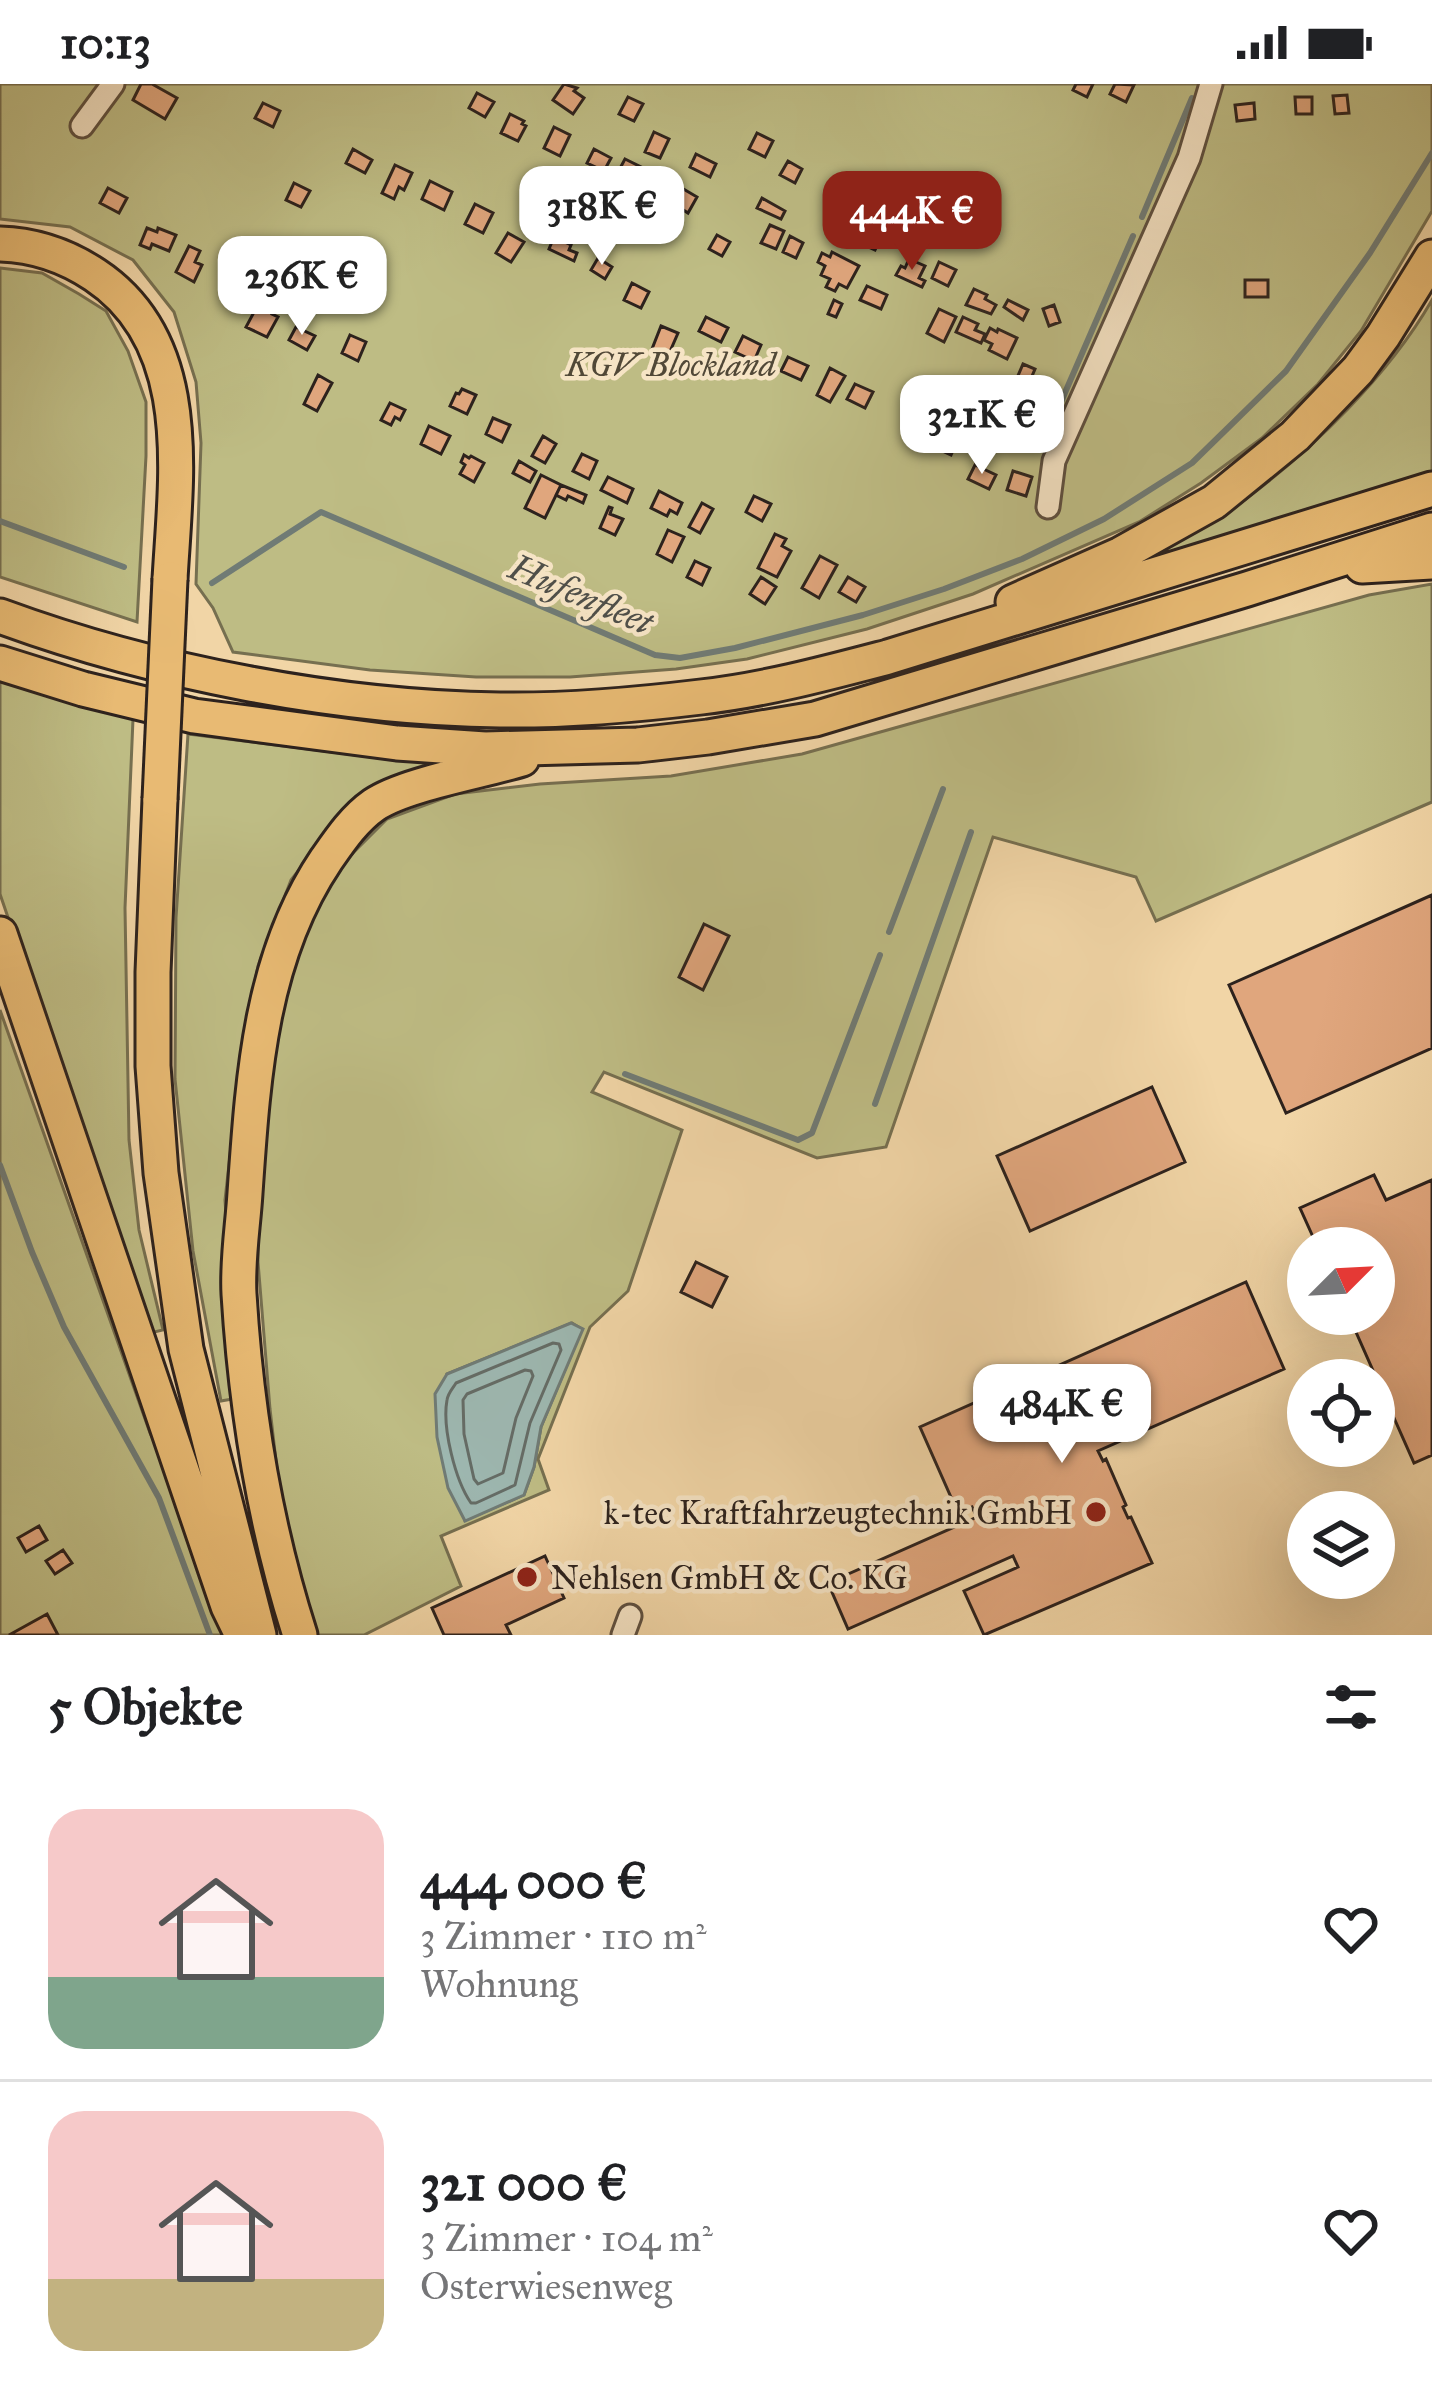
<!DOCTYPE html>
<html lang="de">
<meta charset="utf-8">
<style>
:root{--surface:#fff;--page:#f2f2f2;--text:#202124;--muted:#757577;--line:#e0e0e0;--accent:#8f2418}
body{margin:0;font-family:"IM FELL Great Primer",serif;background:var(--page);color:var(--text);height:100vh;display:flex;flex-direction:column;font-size:45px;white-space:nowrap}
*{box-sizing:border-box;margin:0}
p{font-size:39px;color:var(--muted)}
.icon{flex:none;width:66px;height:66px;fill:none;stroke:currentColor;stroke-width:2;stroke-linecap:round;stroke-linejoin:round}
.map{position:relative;height:1551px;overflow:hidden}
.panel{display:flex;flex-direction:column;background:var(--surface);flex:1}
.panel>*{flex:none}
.needle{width:78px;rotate:66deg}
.tools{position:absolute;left:1287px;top:1143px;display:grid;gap:24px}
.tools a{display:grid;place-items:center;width:108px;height:108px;border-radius:50%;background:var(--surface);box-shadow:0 12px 48px #0002;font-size:60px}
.price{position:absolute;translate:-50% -102px;padding:0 27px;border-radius:24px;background:#fff;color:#222;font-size:39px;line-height:78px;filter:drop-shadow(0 3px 6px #0008)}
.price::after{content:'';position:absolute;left:50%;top:72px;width:36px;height:27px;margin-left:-18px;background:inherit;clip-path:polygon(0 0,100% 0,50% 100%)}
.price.current{background:var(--accent);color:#fff}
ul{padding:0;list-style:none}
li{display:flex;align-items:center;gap:36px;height:300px;padding:0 48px}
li+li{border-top:3px solid var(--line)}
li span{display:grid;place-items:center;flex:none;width:336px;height:240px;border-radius:36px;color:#555}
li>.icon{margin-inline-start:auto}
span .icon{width:144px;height:144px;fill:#fffc;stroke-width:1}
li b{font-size:51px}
h2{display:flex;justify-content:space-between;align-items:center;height:144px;padding:0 48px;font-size:51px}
.status{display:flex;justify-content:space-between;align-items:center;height:84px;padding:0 60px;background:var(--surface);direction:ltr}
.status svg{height:33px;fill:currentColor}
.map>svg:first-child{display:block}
.green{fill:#bebc84;stroke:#766f50;stroke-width:3;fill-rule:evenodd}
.water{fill:#9db7b0;stroke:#707b75;stroke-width:3}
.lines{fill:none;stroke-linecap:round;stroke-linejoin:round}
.shore{stroke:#656c66;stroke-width:3}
.stream{stroke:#707b75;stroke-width:6}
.building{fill:#e0a67d;stroke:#2d221d;stroke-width:3}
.minor-casing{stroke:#5e4f3f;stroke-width:27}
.highway-casing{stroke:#2d221d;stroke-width:39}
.minor{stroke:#f6e4c5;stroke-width:21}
.highway{stroke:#e8ba73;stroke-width:33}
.highway-bridge-casing{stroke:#2d221d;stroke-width:39;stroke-linecap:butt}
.highway-bridge{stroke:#e8ba73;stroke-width:33}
.poi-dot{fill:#8f2418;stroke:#f6e4c5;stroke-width:4.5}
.labels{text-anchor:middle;stroke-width:9;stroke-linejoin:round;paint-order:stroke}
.park-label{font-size:33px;font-style:italic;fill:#514837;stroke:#f6e4c5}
.poi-label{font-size:33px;fill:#2d221d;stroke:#f6e4c5;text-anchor:end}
.water-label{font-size:36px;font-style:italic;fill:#4f4f49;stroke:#f6e4c5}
</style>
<div class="status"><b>10:13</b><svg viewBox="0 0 49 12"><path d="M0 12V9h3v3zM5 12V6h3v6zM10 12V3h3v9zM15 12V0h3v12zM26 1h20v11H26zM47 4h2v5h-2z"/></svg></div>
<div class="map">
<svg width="1432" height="1551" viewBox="0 0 1432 1551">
<rect width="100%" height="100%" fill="#f1d5a6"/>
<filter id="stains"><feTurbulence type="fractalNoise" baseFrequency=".00167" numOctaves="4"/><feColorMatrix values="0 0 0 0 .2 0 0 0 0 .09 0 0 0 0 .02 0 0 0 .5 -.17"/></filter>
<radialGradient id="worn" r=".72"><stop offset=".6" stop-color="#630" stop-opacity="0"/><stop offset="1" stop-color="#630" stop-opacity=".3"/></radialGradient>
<path class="green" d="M0,0H1432V127L1361,247L1318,300L1262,354L1201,399L1139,438L973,510L867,545L747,575L676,585L570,593H476L370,586L233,568L213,524L196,500L201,359L196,298L174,228L133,176L70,143L0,135Z
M0,184L42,189L79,210L106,227L128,267L146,318V372L137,538L0,493Z
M1432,216V387L1123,485C1164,464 1206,444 1243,417C1313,365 1389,291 1432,216Z
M1432,500V718L1156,837L1136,793L993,753L886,1063L817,1074L604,988L592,1008L682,1046L628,1207L590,1243L538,1375L549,1406L441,1452L461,1502L364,1551H314L302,1512L279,1403L270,1325L258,1178L259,1074L275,959L297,862L338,784L387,735L455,710L540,700L671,692L802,670L1369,511ZM572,1239L582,1245L541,1343L534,1383L524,1411L465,1436L447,1290Z
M0,595L133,635L125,824L129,1056L139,1146L163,1246L150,1249L0,810Z
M188,650L395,676L478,680L339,735L291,796L258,882L242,965L225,1116L238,1314L221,1317L193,1167L175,995L176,834Z
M0,926L150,1349L179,1408L231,1551H0Z"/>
<path class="water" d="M571,1239L583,1245L541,1343L534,1383L524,1411L465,1437L448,1404L437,1353L435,1310L447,1290Z"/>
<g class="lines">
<path class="shore" d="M553,1259L559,1260L561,1266L530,1339L515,1401L476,1419H471C455,1396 442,1343 447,1316C448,1309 453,1304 456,1299Z
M525,1286L531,1287L533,1292L516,1334L503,1389L478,1400L474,1395L464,1350L463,1316L467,1310Z"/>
<path class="stream" d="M1142,133L1192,14
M1041,364L1133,152
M0,437L124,483
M212,499L321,428L655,571L680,574L735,564L863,531L944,505L1022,475L1104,435L1192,379L1286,287L1370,169L1432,69
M889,848L943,705
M625,990L798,1056L812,1049L880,871
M875,1020L971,748
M0,1081L32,1168L64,1243L159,1414L210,1551"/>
</g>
<path class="building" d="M141,0H152L177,14L165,35L133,16Z
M564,0L577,4L574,7L584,14L573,30L553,16Z
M1076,0H1093L1087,13L1073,6Z
M1115,0L1134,1L1126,18L1110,10Z
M477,9L494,18L485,33L469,24Z
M1347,11L1349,29L1335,30L1333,12Z
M628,13L643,20L634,37L619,30Z
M1295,13H1312V30H1296Z
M263,19L280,27L273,43L255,34Z
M1254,19L1255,35L1237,37L1235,21Z
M510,30L524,37L522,40L526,42L518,57L501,49Z
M554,43L570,51L560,72L544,64Z
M654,48L669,55L660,74L645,68Z
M757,49L773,57L765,73L749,65Z
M353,65L372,76L365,89L346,79Z
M594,65L611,74L604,87L587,79Z
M696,70L716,80L710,93L690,83Z
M625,75L643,84L636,97L618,88Z
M788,77L802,85L795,99L780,91Z
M395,81L412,89L404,106L399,103L394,115L382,109Z
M430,97L452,108L444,126L422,115Z
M294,99L310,107L301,123L286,116Z
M680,103L697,113L688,129L671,118Z
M108,104L127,114L119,129L100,119Z
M762,114L785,127L781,135L757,124Z
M475,120L493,129L483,149L465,140Z
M770,141L784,147L776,165L761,159Z
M869,143L883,149L875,166L864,161Z
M147,144L157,148L158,144L176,151L169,167L152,160L150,165L140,161Z
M508,149L524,158L511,178L496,169Z
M717,151L730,158L722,172L709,165Z
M790,152L803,159L796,174L783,168Z
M554,153L571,161L569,166L577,169L574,177L549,165Z
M189,162L200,167L195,178L202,181L194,198L176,188Z
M832,168L859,182L847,204L839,200L835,207L826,203L830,195L821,191L825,182L818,178L822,169L830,173Z
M598,174L612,183L605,195L591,186Z
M909,175L925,182L919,194L925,197L922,203L896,191L901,182L905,184Z
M939,178L956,186L948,202L932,194Z
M1245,196H1268V213H1245Z
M632,199L649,208L641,224L624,216Z
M867,202L887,211L881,225L860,216Z
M974,205L987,211L985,215L996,221L991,230L966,221Z
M834,216L842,220L836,233L828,230Z
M1008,216L1028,226L1023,236L1004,223Z
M260,217L275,224L272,230L278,233L267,253L246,243Z
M1054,221L1060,238L1049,242L1043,225Z
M939,225L956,233L944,258L927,249Z
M706,233L728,244L721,258L699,247Z
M963,233L978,240L975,246L985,250L981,259L956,248Z
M661,242L678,249L668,272L652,265Z
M296,243L315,252L307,266L289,256Z
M990,244L997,248L998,245L1017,254L1007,275L989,266L992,260L984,256Z
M350,251L366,258L358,277L342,269Z
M743,252L761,261L754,277L735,268Z
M788,273L808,282L801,296L781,287Z
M1023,280L1035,285L1026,306L1014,301Z
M830,284L845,292L830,318L817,311Z
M318,291L332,299L317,327L304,320Z
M855,300L873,308L865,324L847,315Z
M462,305L476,311L467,330L450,322L456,309L459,310Z
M390,319L405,326L400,336L395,333L391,341L381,336Z
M493,334L510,341L502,358L486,350Z
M429,342L450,352L441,370L421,360Z
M943,348L958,355L951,371L936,364Z
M543,352L556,360L545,379L532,372Z
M582,370L597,377L589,395L573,387Z
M464,371L469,374L471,372L484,379L474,398L460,390L465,381L461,378Z
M519,377L536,387L530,398L513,389Z
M975,381L996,391L989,405L968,395Z
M1013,387L1032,393L1026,412L1007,406Z
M541,391L561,401L545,434L525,424Z
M608,393L633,405L627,419L601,406Z
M561,401L586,411L583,419L568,412L566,416L556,411Z
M659,407L682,419L677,430L670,426L667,432L651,424Z
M754,412L771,420L762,437L746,428Z
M702,419L713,425L700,449L689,443Z
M609,423L612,424L610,430L623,435L615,451L600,444Z
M668,446L684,453L672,478L657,470Z
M775,450L786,455L782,462L791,467L777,493L758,484Z
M820,472L837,481L819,514L802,504Z
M695,477L710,484L702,501L687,493Z
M761,493L776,503L765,520L750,510Z
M848,493L865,503L856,518L839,508Z
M1432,811V964L1286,1029L1229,901Z
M704,840L729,852L703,906L679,893Z
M1152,1003L1185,1078L1030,1147L997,1072Z
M1374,1091L1386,1116L1432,1096V1371L1414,1379L1348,1230H1374V1164H1318L1300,1124Z
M696,1178L727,1193L712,1223L681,1208Z
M1246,1198L1284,1285L1098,1367L1103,1377L1106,1375L1126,1421L1123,1423L1128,1434L1131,1433L1152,1479L984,1551L964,1507L1018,1483L1013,1472L848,1545L828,1499L977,1433L972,1423L958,1429L920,1343Z
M39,1442L47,1456L26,1468L18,1454Z
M63,1466L72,1479L55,1490L46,1477Z
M545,1472L564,1514L506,1541L511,1551H444L432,1524Z
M47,1530L58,1551H9Z"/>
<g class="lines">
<defs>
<path id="minor" d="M82,42L113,0
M1048,423L1054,377L1189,74L1211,0
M623,1551L630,1532"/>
<path id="highway" d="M0,160C35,161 65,171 95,191C196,258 176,390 170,495
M1362,482L1432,478
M1013,518L1121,470L1214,418L1295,352L1358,286L1383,252L1432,173
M0,532C152,588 338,624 500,626C567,627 635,621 701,613C764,606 827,589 888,573L1432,405
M0,579L83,605L194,632L397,659L485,665L638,661L708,653L815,635L1247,505L1432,446
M160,715L153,888V982L161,1089L186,1265L259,1551
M0,850L228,1522L242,1551
M300,1551C265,1442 246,1324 239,1210C237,1177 243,1142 245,1109C253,994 260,874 326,776C340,756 354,735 374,721C405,700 483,687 522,675"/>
</defs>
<use href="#minor" class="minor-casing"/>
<use href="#highway" class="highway-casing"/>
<use href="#minor" class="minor"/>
<use href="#highway" class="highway"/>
<defs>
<path id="highway-bridge" d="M160,715L170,495"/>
</defs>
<use href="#highway-bridge" class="highway-bridge-casing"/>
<use href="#highway-bridge" class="highway-bridge"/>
</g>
<g class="poi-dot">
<circle cx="1096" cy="1428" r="12"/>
<circle cx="527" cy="1493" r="12"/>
</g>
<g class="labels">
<g class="park-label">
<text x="671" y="292">KGV Blockland</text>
</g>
<g class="poi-label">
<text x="1072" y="1440">k-tec Kraftfahrzeugtechnik GmbH</text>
<text x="551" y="1505" text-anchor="start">Nehlsen GmbH &amp; Co. KG</text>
</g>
<g class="water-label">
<text transform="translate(581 510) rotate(23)" y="13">Hufenfleet</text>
</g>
</g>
<rect width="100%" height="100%" filter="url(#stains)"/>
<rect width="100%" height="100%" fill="url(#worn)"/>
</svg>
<div class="tools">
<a><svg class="needle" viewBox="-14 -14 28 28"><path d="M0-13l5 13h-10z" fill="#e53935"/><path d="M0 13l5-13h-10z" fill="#757577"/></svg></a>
<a><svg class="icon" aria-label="locate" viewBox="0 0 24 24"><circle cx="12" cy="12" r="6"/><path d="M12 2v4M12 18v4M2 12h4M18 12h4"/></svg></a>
<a><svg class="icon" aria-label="layers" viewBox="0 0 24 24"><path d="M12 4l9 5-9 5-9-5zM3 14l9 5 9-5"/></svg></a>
</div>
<b class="price" style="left:602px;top:184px">318K €</b>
<b class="price current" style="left:912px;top:189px">444K €</b>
<b class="price" style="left:302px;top:254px">236K €</b>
<b class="price" style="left:982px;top:393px">321K €</b>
<b class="price" style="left:1062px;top:1382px">484K €</b>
</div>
<section class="panel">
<h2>5 Objekte<svg class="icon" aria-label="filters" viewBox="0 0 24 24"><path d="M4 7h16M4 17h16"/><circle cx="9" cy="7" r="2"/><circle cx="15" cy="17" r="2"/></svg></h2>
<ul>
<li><span style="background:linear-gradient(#f6c9c9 70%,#7fa58c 0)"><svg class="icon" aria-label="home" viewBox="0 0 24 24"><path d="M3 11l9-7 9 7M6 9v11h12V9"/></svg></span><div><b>444 000 €</b><p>3 Zimmer · 110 m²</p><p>Wohnung</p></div><svg class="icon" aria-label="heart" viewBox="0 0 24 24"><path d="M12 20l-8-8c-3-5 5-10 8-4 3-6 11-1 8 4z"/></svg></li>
<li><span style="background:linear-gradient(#f6c9c9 70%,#c2b280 0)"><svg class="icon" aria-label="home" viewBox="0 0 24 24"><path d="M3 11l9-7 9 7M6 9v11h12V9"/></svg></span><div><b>321 000 €</b><p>3 Zimmer · 104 m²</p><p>Osterwiesenweg</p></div><svg class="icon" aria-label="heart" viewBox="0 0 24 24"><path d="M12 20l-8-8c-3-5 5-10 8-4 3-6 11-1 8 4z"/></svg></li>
</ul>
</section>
